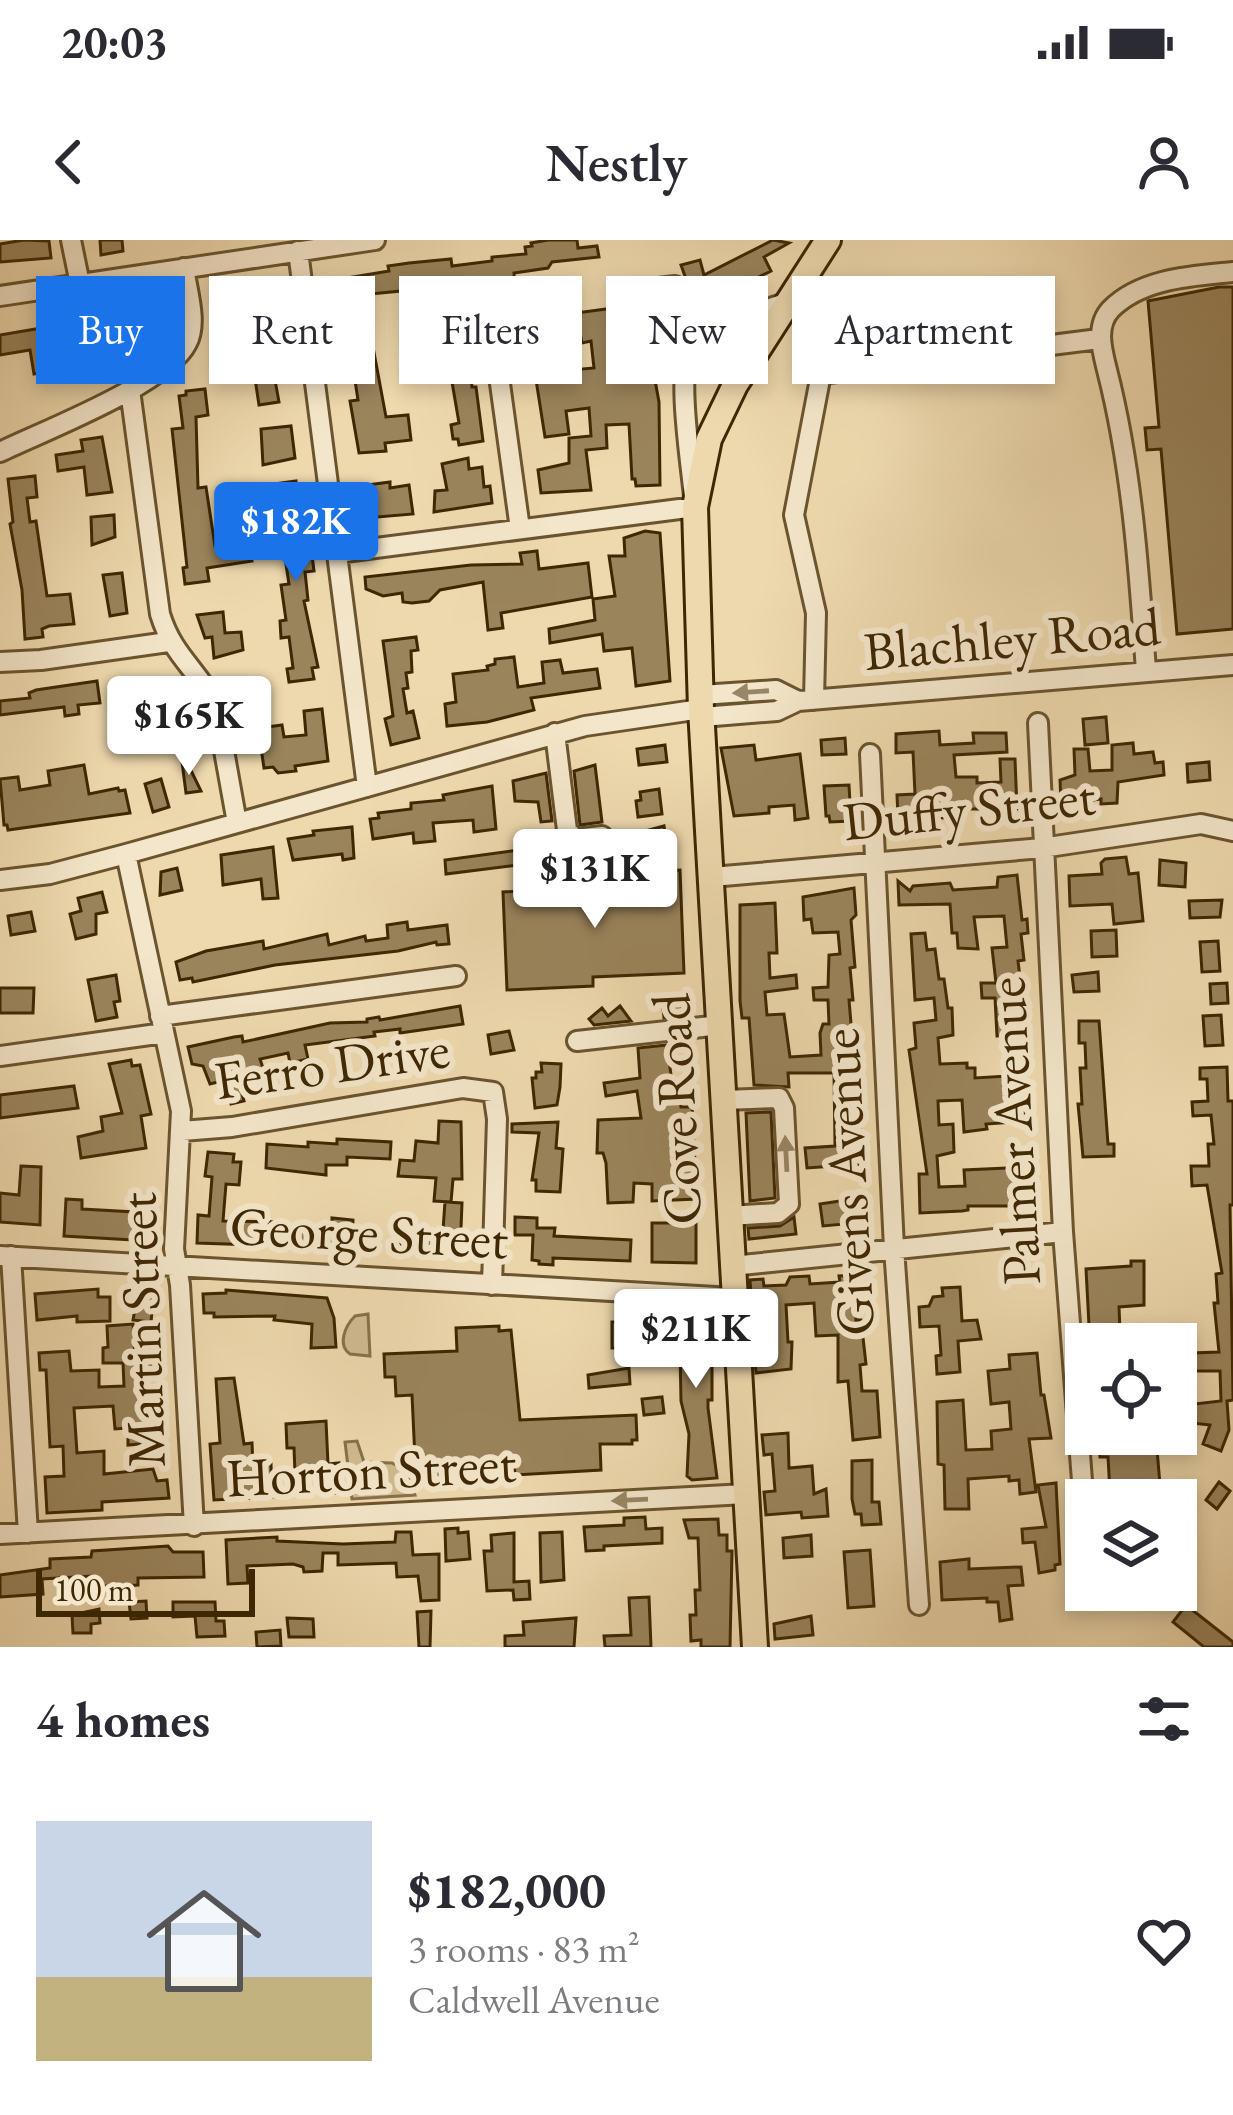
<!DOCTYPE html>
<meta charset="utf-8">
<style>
:root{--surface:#fff;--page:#f7f7f7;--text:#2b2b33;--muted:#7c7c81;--line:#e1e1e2;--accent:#1a73e8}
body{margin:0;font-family:"EB Garamond",serif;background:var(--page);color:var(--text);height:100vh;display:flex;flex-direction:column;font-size:45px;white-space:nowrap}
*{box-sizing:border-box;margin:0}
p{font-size:39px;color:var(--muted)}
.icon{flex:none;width:66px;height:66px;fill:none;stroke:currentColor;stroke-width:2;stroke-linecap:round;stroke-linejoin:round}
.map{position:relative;height:1407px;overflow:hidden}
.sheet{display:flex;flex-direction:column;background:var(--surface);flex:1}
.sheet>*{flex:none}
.hud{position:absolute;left:36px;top:36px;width:1161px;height:108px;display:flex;gap:24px}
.buttons{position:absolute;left:1065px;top:1083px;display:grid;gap:24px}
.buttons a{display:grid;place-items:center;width:132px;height:132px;border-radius:0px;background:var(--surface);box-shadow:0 6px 18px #0003;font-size:60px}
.scale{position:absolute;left:36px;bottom:30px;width:219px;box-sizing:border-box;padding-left:12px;border:6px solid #3e2703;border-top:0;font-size:33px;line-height:42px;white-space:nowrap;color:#3e2703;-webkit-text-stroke:9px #f4e6ca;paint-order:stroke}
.price{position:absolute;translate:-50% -102px;padding:0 27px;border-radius:12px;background:#fff;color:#222;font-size:39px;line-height:78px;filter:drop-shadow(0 3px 6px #0008)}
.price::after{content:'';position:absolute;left:50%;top:72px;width:36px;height:27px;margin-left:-18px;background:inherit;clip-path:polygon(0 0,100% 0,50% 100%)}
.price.on{background:var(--accent);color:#fff}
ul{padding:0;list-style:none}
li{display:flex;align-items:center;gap:36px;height:300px;padding:0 36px}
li+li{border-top:3px solid var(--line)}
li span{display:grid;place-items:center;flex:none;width:336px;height:240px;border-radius:0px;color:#555}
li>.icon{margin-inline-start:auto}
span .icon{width:144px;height:144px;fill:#fffc;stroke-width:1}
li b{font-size:51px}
h2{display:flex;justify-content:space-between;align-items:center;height:144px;padding:0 36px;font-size:51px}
.tag{padding:0 42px;border-radius:0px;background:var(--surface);box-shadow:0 6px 18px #0003;font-size:42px;line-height:108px}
.tag.on{background:var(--accent);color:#fff}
.status{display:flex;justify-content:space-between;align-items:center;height:84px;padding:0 60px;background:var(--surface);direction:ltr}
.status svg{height:33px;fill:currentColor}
header{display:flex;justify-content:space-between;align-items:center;height:156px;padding:0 36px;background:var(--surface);font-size:54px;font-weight:600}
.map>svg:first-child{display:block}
.green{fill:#d0bb91;stroke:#87714a;stroke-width:3}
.building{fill:#9a845c;stroke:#3e2703;stroke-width:3}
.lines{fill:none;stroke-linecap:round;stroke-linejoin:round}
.minor-casing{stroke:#6a542e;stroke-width:24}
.major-casing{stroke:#3e2703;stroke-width:30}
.minor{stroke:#f4e6ca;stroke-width:18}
.major{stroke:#eed9ae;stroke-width:24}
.oneway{fill:#998666}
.labels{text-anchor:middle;stroke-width:12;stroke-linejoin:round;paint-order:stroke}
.street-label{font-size:54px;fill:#3e2703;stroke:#f4e6ca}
</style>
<div class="status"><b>20:03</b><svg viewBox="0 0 49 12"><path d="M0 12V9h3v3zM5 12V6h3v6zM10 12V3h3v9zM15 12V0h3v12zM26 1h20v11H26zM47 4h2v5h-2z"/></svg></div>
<header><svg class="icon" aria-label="back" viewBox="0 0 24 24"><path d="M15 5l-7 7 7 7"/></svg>Nestly<svg class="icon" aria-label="person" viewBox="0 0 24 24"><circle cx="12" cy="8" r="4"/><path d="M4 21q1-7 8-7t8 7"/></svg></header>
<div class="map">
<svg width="1233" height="1407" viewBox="0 0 1233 1407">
<rect width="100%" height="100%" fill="#eed9ae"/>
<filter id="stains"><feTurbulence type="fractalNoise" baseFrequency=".00167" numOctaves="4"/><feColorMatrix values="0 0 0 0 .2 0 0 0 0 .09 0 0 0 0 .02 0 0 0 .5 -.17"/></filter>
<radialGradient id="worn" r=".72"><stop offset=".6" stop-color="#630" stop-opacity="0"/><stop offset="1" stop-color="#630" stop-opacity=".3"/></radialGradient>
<path class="green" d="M368,1074L370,1116L350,1114C337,1105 345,1086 355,1076Z
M357,1201L364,1222L392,1223L408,1232L415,1255L352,1259L345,1202Z"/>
<path class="building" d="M24,0L49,1L51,18L0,22V4Z
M100,0H122L123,11L101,15Z
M548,0H577L578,8L597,6L599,17L552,22L548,28L514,33L515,46L463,51L466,76L454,78L458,116L468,114L472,147H476L483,201L459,205L458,199H453L451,185L459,183L452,142H439L435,110L429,111L425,78L416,80L412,50L349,56L351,82L342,83L338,59L331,60L329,41L389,31L388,26L409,23L451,19L452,26L492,21V17L526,14L525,7L532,6L531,3Z
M773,0L789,3L764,17L771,31L696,67L681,25L700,20L704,35Z
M1219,47H1233V389L1177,394L1161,209L1147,210L1145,188L1159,187L1148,61Z
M280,49L282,67L231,76L228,55Z
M154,60L158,83L108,89V86H96L94,72L99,68Z
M666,61L672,79L652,82L657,109L650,113L659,162L660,245L636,246L635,239H632L629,184L606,185L607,208L586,210L591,250L541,253L538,230L569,223V198L591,196L589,168L566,171L569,194L545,197L534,127L529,128L525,109L529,108L526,72L556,70L558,91L552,92L560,131L594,128L591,101L582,103L576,73Z
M53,86L57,115L42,117L44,132L34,134L30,110L0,115V95Z
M370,91L386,177L408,175L411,200L385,203L386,211L359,213L350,161L358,160L352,121L346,122L343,95Z
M127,111L129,125L109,134L106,115Z
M273,129L279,162L259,165L254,132Z
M205,149L208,175L196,177L198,248L206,247L215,306L237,304L234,280L247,279L252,321L207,328L209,341L185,344L183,328L187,327L172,189L183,188L179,156L186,155V151Z
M291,186L295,218L263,225L261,189Z
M102,197L112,252L87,255L84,227L58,231L56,215L83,211L81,200Z
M468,218L469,229L482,227L484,247L490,246L492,263L434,272L435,251L447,250L442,224Z
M35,236L37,257L27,258L30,282L36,281L47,356L70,354L74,384L49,386L42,389L43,397L25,399L22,350L10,284L13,282L8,239Z
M296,241L299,281L305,280L308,285L312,315L314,331L305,332L308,360L304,361L318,427L312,428L314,439L289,442L287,429L293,428L289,397L281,398L280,381L286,380L281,345L289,344L285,318L291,317L285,270L267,269L265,257L276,255L274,244Z
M390,242V248L409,245L413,274L355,279L352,247Z
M114,275L115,297L92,305L91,277Z
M645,291L660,293L670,441L636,446L632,408L604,411L602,394L550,403L549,389L595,380L593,359L615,356L609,316H625L624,298Z
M537,311L539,329L588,323L592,357L501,373L503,388L488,390L483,342L440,350L429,361L412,363L403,362L402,353L383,356L366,349L365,337L471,325L522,324L520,313Z
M122,333L127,373L110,376L103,335Z
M223,372L225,393L241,392L243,410L214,418L212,397L205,398L197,375Z
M416,397L418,410L411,411L412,432L406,433L408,448L403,449L407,473L413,471L419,498L391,505L385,479L393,476L383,401Z
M514,417L518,447L544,443L542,422L560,420L563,433L597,429L600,448L531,458L534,470L487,482L447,486L445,464L456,462L453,434L488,430L487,426L495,424V419Z
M146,440L151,466L132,468L129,442Z
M97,441L100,463L78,465L79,474L65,476L64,467L0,475V461L30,458L29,453L36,450Z
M164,445L183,464L174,478L153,457Z
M322,469L328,521L295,526L296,531L278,533L273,527L264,528L261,508L268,507L267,487L282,485L284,497L306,495L304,471Z
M1106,477L1108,503L1085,505L1083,479Z
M939,491L940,505L974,503L973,493H1006L1007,512L954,515L956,537H977V543L1001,542L1000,519H1015L1017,569H949L950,578L898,577L897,555L915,554L913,512L896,513V494Z
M845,498L846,514L822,515L821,500Z
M1133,503L1134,514L1153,512L1155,523L1163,522L1164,535L1118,542L1117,563L1101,564V559L1061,564L1060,540L1075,535L1074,509H1088L1090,531L1112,530V505Z
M665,505L667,522L639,525L637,509Z
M754,505L756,520L800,514L808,578L795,580L794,565L769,567V573L734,576L721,508Z
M181,514H183L201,551L186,553Z
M1209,522L1210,540L1188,542L1187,524Z
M84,525L89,554L118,548L119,551L125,550L130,573L8,590L7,585H4L0,539L18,537L20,550L50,545L48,531Z
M595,525L602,582L580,585L574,531Z
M546,533L552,581L541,582L538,562L515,561L513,541Z
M161,539L169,567L153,572L145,544Z
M849,545L851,581L830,582L829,576H826L824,546Z
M492,546L496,589L474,592L473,580L433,583L435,601L414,603L413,593L373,599L370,579L379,578L378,573L411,569V563L444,560L443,555Z
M659,549L662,574L638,577L636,561L641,560L640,552Z
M664,586L667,606L648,609L645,591Z
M352,587L354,618L343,620L342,614L293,620L288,599L314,595L313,591Z
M273,607L278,658L263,659L261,639L223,645L221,615Z
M526,609L527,624L446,634L445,620Z
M1126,617L1129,634L1138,633L1143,681L1114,684L1112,664L1070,666L1069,636L1102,634L1101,623L1105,619Z
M1160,620L1186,623L1185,647L1159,645Z
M177,628L182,650L160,655L161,632Z
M680,630L684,733L593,737V746L507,750L503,652L592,647V634Z
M1017,635L1022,680L1027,679L1028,693L1021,694L1024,720L1018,721L1024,770V784L1019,785L1023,822L1006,824L1004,796H997L995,758H982L981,743H996L992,708L1007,707L1004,676L974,677L978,709L958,708L957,693H952L950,664L899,665L898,641L910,651L913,646L950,643L953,650L997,647L998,637Z
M854,648L856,675L851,680L855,727L850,728L853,760H849L863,924L807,928L805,908L835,906L834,833H788L789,847L754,845L749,778H742L740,761V665L775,663L777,713H769L770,738L796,735L797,748L765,752L767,775L784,774L790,817L821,815L820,793L823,784H829L828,760H814L813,748L828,747L829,715L840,714L838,692L813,693L811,679L804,680L803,657Z
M102,652L107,672L96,674V694L76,699L70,674L81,671L78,658Z
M1222,660L1220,677L1190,678L1189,661Z
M31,672L35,691L11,695L8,676Z
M407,682L408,690L447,685L449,704L437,705L436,702L398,711L275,725L193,742L192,738L180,740L176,722L206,711L263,701L264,709L327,694L329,705L365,696L366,701L388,698L387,685Z
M1116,690L1117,716L1092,717L1091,691Z
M925,693L927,710L935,709L939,739H944L948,768H952L953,795L938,798L940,824L967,823V828H975V838L1007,836L1009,866L1023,864L1028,881L986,884L987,889L964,892L962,860L938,861L939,885L953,884L954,912L937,916L939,947L965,946L964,930L1028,927L1035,935V966H968V970L962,971L920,973L919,934H927L909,810L916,808L914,783L936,780L934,758L915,760L911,694Z
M1218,701L1220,731L1202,732L1200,702Z
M1098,732L1099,751L1074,752L1072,735Z
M116,735L120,761L114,762L117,777L96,781L88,740Z
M1227,743L1228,763L1211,764L1210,744Z
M0,748H34L33,773H0Z
M681,757L683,776L664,778L662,759Z
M460,766L463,784L400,793V789L374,792L375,796L305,805L308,819L290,823L288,813L260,819L264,831L238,839L244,861L231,864L226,840L210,844L203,826L192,824L188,807L234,797L242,796L243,802L330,783L367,782V779L379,777L380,780Z
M620,766L631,781L594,785L589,779L602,768L608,776Z
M1221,775L1223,805L1205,806L1203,776Z
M1079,781H1099L1108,904H1114V916L1083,917L1078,864H1082L1080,828H1086L1085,803H1079Z
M509,791L514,810L491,814L488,795Z
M667,805L673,850L678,849L681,867H692L697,959L652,961V944L634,943L633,962L608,963L606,923L603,913H597L598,880L641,878L637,851L606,856L604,843L640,838L638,808Z
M131,820L132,826L140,825L151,874L141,876L146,908L81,918L78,897L103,891L101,877L122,873L109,824Z
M541,823L561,824L560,847L557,865L535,868L532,838H536V832H542Z
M1227,827L1228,861H1233V965H1230L1233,1160L1227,1161L1229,1190L1221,1211L1203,1204L1210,1185L1192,1183L1194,1164L1221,1161L1220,1131H1193L1192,1113L1219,1112L1214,1063H1218L1216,1034L1222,1033L1207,945L1192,946L1191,926H1209L1208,904H1214L1211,875L1193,876L1192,862L1208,861L1207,839H1200V828Z
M74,846L78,868L0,878V855Z
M771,872L775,958L750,961L746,873Z
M439,881L461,882L462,939H453L451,962L434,961L436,938L398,936L400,920L414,921L416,901L438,903Z
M558,882L556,908L563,909L560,952L536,951V940H532L539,893L512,892V884Z
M337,899L391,902L390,919L347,917V925H326V935L266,928L267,904L308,907V902L337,904Z
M208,912L234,914L233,922H241L239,945L226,944L223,981L286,982L285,988L332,990V978L353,980L352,1004L310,1007L197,1003L198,975L209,976L212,937L205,936Z
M21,926L41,927L40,985L0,982V953L19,955Z
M866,957L867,982L823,986L820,964Z
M66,959L82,960V969L153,973L150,1001L64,996Z
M445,962L462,963L460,1013L399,1005L400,987L443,990Z
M515,977L537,978V988H555L554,996L631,1000L630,1021L553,1018V1025L539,1024V1021L532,1020L533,995H515Z
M794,977L796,994L749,999L748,988L780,986Z
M652,983H696V1023L652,1022Z
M1131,1021H1144V1065L1119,1067L1120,1091H1125L1126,1104H1090L1086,1029L1131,1026Z
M859,1035L861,1056H855L856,1080H861L866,1124L860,1125L862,1151H877L880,1197L853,1200L848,1141L838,1142V1095L816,1096L814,1063L786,1065L788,1102H792L791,1129L756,1133L754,1105H763L759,1053L751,1054L750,1040L763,1039L764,1046L786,1045L790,1037L809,1036L810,1044L840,1042L839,1036Z
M960,1047L962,1081L977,1080L981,1099L958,1101L960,1132L937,1134L936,1116L941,1115L939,1086L920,1087L919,1067L929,1066L933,1057L943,1056L942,1048Z
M139,1048L154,1050L151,1082L133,1080Z
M98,1049V1057H110V1081L77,1082V1076L37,1080L35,1054Z
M226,1050L327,1058L334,1078L336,1107L311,1108L312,1084L274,1080L275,1076L214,1077V1073H204L203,1054L226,1053Z
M712,1079V1160H708V1168L717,1238L692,1240L687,1236L689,1194L681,1161L680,1109H668L667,1081Z
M612,1082H628L630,1108H612Z
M133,1084L135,1118L159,1117L160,1134L143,1136L145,1185H162V1202L128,1205V1188L115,1189L113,1166L74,1168L77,1213L104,1211V1234L153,1229L157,1241L167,1240L169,1258L102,1262V1270L47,1273L45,1237L64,1236L63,1206L50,1207L46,1130H40L39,1113L69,1111L71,1131L99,1130V1147L124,1146L123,1123H103V1108L108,1107L107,1086Z
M499,1086V1091L511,1090L520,1180L636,1175L637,1200H632V1204H600L601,1230L515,1235L514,1224L464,1227V1232H458V1244L426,1245L424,1219H415L412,1155L396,1156L395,1137H385L384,1114L457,1111L456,1088Z
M1037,1113L1041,1155H1044L1051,1198L1029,1199L1036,1252L1020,1254L1019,1240L1009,1241V1236L968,1239L969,1269H945L944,1225L938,1224L937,1162L963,1160L966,1210L992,1209L991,1191L1011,1189L1009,1162L991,1164L988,1131L1010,1129L1009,1115Z
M629,1128L630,1144L589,1148L588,1135Z
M234,1138L244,1204L252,1203L253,1225L271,1224L272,1257L214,1260L210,1204L220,1203L216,1139Z
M662,1157L664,1173L644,1175L642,1159Z
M326,1181L328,1224L339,1223L340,1248L338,1253L321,1254L316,1232L295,1233L294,1208H287L286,1184Z
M788,1193L789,1228L812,1226L814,1254L826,1249L828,1276L802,1278L801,1272L766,1275L764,1252L775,1251L772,1214L764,1215L762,1195Z
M1126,1196L1128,1211L1157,1209L1160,1245L1110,1252L1108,1217H1100L1098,1198Z
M872,1220V1262H879L881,1284L862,1285L861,1274H855L852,1259V1221Z
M1219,1242L1230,1251L1217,1269L1206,1260Z
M1056,1243L1060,1324L1055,1325V1330L1039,1333L1035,1302L1023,1303L1022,1289L1046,1287L1038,1245Z
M645,1277L646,1289L662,1288V1303L604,1306V1310L586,1311L584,1287L624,1285V1278Z
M718,1279L719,1295H727V1311H732L730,1407H701V1400L691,1401L690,1375H696L695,1350H700L698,1298H689L684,1280Z
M458,1288V1293L468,1292L470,1319L446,1321L445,1289Z
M396,1292H411L413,1315L439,1314V1360L421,1361L418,1336L397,1337L396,1323L338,1325V1313H323L322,1331L304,1332L303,1327L293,1324L247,1326L248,1343L228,1344L226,1300L277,1297V1301L343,1304L395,1302Z
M562,1292L564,1340L541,1342L540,1293Z
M514,1293V1342L529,1341L530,1359L514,1360L513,1350L487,1351L484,1311H492L491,1295Z
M811,1295L812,1316L784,1318L783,1298Z
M168,1306L173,1312H203L204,1337L138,1338V1345L120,1346H92V1336L42,1339L43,1354L0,1357V1335L50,1328V1319L91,1317L92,1311Z
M870,1310L874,1366L848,1368L844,1312Z
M969,1319V1329L1021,1327L1023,1345L1008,1346L1012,1379L1000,1381L998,1362H987V1358L942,1360L940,1322Z
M649,1357L651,1407H605L604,1396L631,1395L629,1358Z
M146,1361L147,1378L131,1379L129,1362Z
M215,1362L216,1381H224L225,1396L197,1397L195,1376L173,1377V1362Z
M1186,1365L1233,1402V1407H1204L1173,1382Z
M99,1369L100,1383L91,1384V1393H73L72,1375Z
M431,1371L430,1407H419L417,1372Z
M811,1376L813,1395L775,1399L774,1384Z
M287,1378L313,1379L314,1397H289Z
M576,1378L574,1407H505V1396L524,1395L523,1382Z
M280,1390L281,1406L257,1407L256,1392Z"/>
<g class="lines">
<defs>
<path id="minor" d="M71,0L80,44
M298,11L367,547
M634,51L675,46L694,103
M0,56L375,0
M494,100L520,289
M130,150L160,374C173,417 198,429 216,466L237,583
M0,212C43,191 167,144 187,103C198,83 187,50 184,28
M337,313L695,267C693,236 674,127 692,105C712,82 760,73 788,62
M0,422L41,420L168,402
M1146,431C1139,330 1132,228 1107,130C1102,110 1095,86 1111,69C1142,38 1193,36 1233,32
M701,455L776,450L798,461
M814,460L816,373L794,275L821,134L1099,99
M702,477L777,471L798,461L1233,425
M1038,483L1063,992L1086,1293
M555,493L567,590L575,599L602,596
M870,514L894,1008L919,1365
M126,614L181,871L174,1009L180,1045L194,1286
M712,637L1042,608L1201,584L1233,591
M0,640L50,634L126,614L585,486L701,469
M160,776L456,736
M577,801L720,785
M0,816L164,793
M724,860L779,858L784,868L789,964L778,973L729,976
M182,891L232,887L463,848L493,852L497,879L492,1045
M0,1016L733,1058
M11,1016L28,1293
M732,1026L1063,992
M0,1294L746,1254
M1090,1350V1351"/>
<path id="major" d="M755,1407L701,469L695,267L709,199L735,145L828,0"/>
</defs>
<use href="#minor" class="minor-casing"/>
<use href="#major" class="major-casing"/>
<use href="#minor" class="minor"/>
<use href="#major" class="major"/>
</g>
<defs><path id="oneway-solid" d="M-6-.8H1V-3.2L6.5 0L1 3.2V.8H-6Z" transform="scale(3)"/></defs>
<g class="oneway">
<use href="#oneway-solid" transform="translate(751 452) rotate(176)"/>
<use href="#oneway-solid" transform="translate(786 914) rotate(-93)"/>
<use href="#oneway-solid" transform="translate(630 1260) rotate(177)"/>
</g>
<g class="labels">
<g class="street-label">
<text transform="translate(1012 398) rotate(-5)" y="19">Blachley Road</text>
<text transform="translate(969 568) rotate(-6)" y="19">Duffy Street</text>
<text transform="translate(332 824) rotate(-8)" y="19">Ferro Drive</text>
<text transform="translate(676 869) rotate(-93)" y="19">Cove Road</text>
<text transform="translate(1013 891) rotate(-93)" y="19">Palmer Avenue</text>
<text transform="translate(847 942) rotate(-93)" y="19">Givens Avenue</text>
<text transform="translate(369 992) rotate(3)" y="19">George Street</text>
<text transform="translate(141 1090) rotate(-92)" y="19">Martin Street</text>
<text transform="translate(371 1230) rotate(-3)" y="19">Horton Street</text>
</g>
</g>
<rect width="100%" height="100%" filter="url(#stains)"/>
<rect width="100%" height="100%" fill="url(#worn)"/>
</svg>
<div class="buttons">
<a><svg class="icon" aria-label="locate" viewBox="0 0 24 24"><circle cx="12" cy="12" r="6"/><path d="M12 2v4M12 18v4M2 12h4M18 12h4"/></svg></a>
<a><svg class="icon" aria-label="layers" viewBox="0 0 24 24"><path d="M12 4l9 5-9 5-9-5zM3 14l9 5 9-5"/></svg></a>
</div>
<div class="scale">100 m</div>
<b class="price on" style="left:296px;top:344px">$182K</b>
<b class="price" style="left:189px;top:538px">$165K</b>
<b class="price" style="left:595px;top:691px">$131K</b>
<b class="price" style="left:696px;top:1151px">$211K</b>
<div class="hud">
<a class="tag on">Buy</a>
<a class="tag">Rent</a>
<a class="tag">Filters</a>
<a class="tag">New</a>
<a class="tag">Apartment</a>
</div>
</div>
<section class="sheet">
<h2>4 homes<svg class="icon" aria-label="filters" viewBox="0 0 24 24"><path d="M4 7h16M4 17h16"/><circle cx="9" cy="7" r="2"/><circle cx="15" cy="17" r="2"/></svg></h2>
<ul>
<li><span style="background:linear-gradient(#c9d6e8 65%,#c2b280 0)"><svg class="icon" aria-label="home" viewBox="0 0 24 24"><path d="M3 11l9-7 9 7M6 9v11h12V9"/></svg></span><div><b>$182,000</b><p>3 rooms · 83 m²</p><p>Caldwell Avenue</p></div><svg class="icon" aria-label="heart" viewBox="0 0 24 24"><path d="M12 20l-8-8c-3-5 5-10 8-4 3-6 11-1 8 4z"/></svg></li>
</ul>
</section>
